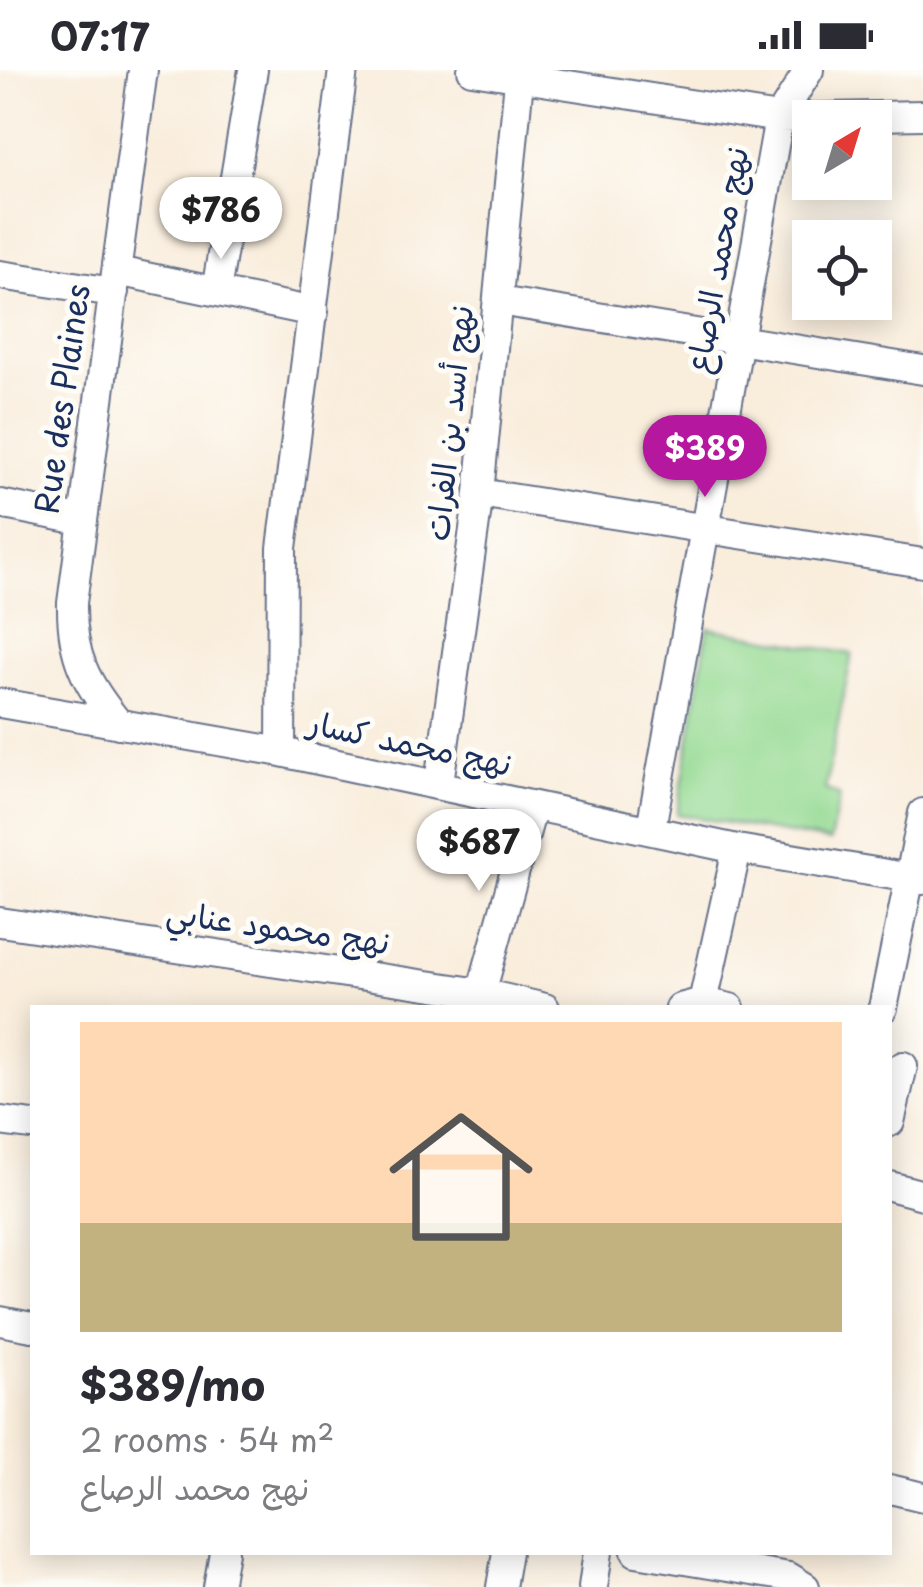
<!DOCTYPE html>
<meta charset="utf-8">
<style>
:root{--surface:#fff;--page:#f2f2f3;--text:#2b2b33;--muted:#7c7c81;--line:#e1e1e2;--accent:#b5179e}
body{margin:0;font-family:"Playpen Sans","Playpen Sans Arabic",sans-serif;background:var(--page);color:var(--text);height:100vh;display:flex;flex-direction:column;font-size:38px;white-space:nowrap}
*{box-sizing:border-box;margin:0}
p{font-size:32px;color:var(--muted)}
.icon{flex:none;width:55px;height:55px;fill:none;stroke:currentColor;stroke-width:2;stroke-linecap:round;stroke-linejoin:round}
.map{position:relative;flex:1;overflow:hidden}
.details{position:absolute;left:30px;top:935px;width:862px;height:550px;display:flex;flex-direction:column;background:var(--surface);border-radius:0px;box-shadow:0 5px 25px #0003}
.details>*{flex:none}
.needle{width:65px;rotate:38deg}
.fabs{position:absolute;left:792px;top:30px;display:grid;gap:20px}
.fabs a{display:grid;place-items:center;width:100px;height:100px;border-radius:0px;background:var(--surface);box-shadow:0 5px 25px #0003;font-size:50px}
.price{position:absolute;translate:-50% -85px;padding:0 22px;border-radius:35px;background:#fff;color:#222;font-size:32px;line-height:65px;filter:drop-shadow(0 2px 5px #0008)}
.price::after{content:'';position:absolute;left:50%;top:60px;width:30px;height:22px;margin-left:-15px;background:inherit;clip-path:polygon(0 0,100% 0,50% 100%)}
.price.active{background:var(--accent);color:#fff}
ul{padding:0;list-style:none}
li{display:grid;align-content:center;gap:20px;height:530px;padding:0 50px}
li+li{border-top:2px solid var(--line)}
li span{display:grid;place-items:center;height:310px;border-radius:0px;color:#555}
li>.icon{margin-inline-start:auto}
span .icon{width:180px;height:180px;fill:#fffc;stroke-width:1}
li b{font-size:42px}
.status{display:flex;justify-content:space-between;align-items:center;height:70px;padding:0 50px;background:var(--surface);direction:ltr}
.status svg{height:28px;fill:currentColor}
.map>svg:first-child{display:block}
.green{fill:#95da93;stroke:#588478;stroke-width:2.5}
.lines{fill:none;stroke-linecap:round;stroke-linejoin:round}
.street-casing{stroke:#69728a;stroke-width:32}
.street{stroke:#fff;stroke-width:28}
.labels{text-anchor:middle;stroke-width:10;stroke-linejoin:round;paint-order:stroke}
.street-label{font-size:32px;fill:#1b2f5e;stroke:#fdfcf7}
</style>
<div class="status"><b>07:17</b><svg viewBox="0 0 49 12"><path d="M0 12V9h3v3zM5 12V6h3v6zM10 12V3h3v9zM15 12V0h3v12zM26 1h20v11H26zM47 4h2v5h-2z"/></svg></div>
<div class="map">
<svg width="923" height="1517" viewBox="0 0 923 1517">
<rect width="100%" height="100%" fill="#fdfcf7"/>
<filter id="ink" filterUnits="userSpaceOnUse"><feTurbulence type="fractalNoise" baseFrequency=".01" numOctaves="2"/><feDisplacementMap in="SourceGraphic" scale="20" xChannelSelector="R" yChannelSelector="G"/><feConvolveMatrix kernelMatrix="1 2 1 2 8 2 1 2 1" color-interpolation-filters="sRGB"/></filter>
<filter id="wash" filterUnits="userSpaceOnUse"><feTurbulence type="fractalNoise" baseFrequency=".0048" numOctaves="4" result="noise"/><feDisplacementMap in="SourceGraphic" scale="40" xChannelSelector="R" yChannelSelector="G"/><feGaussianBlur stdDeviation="2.25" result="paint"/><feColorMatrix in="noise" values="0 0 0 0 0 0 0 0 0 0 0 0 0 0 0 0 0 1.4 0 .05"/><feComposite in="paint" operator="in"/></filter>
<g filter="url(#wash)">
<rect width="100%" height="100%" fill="#f9eddc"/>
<path class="green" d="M708,558L852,584L825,719L840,726L830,771L677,744Z"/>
</g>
<g filter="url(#ink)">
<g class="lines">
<defs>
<path id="street" d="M472,0L779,48L923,45
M117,201L314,242
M0,205L114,222
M216,221L253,0
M499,231L923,300
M479,423L923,493
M0,434L80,450
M0,633L281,682L737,779L923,810
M119,654C86,614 71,586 72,533L143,0
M281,682L282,478L343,0
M439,713L479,423L520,0
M651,758L779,48L809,0
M0,852L481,923L545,938
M703,932L737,779
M468,937L481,923L533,736
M680,938L703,932L730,938
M883,938L923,743
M0,1051L32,1055
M890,1052L903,996
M890,1116L923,1125
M0,1251L32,1257
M890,1419L923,1427
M636,1482L789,1507L805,1517
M218,1517L224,1482
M501,1517L507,1482
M593,1517L598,1482"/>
</defs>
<use href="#street" class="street-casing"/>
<use href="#street" class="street"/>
</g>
</g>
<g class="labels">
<g class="street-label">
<text transform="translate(718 190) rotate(-80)" y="11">نهج محمد الرصاع</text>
<text transform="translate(63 329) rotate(-82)" y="11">Rue des Plaines</text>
<text transform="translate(450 353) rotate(-84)" y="11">نهج أسد بن الفرات</text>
<text transform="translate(410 674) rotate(12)" y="11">نهج محمد كسار</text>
<text transform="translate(278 858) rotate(8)" y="11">نهج محمود عنابي</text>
</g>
</g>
</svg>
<div class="fabs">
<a><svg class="needle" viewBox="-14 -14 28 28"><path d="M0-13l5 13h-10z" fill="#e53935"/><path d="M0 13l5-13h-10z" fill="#7c7c81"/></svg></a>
<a><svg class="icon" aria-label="locate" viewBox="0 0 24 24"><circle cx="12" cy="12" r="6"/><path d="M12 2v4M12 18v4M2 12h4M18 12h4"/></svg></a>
</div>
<b class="price" style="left:221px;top:192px">$786</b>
<b class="price active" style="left:705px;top:430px">$389</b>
<b class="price" style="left:479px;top:824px">$687</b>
<section class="details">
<ul>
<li><span style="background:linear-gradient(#ffd9b3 65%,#c2b280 0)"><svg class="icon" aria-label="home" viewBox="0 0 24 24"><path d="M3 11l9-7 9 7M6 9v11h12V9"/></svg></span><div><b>$389/mo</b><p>2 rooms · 54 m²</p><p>نهج محمد الرصاع</p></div></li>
</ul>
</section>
</div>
